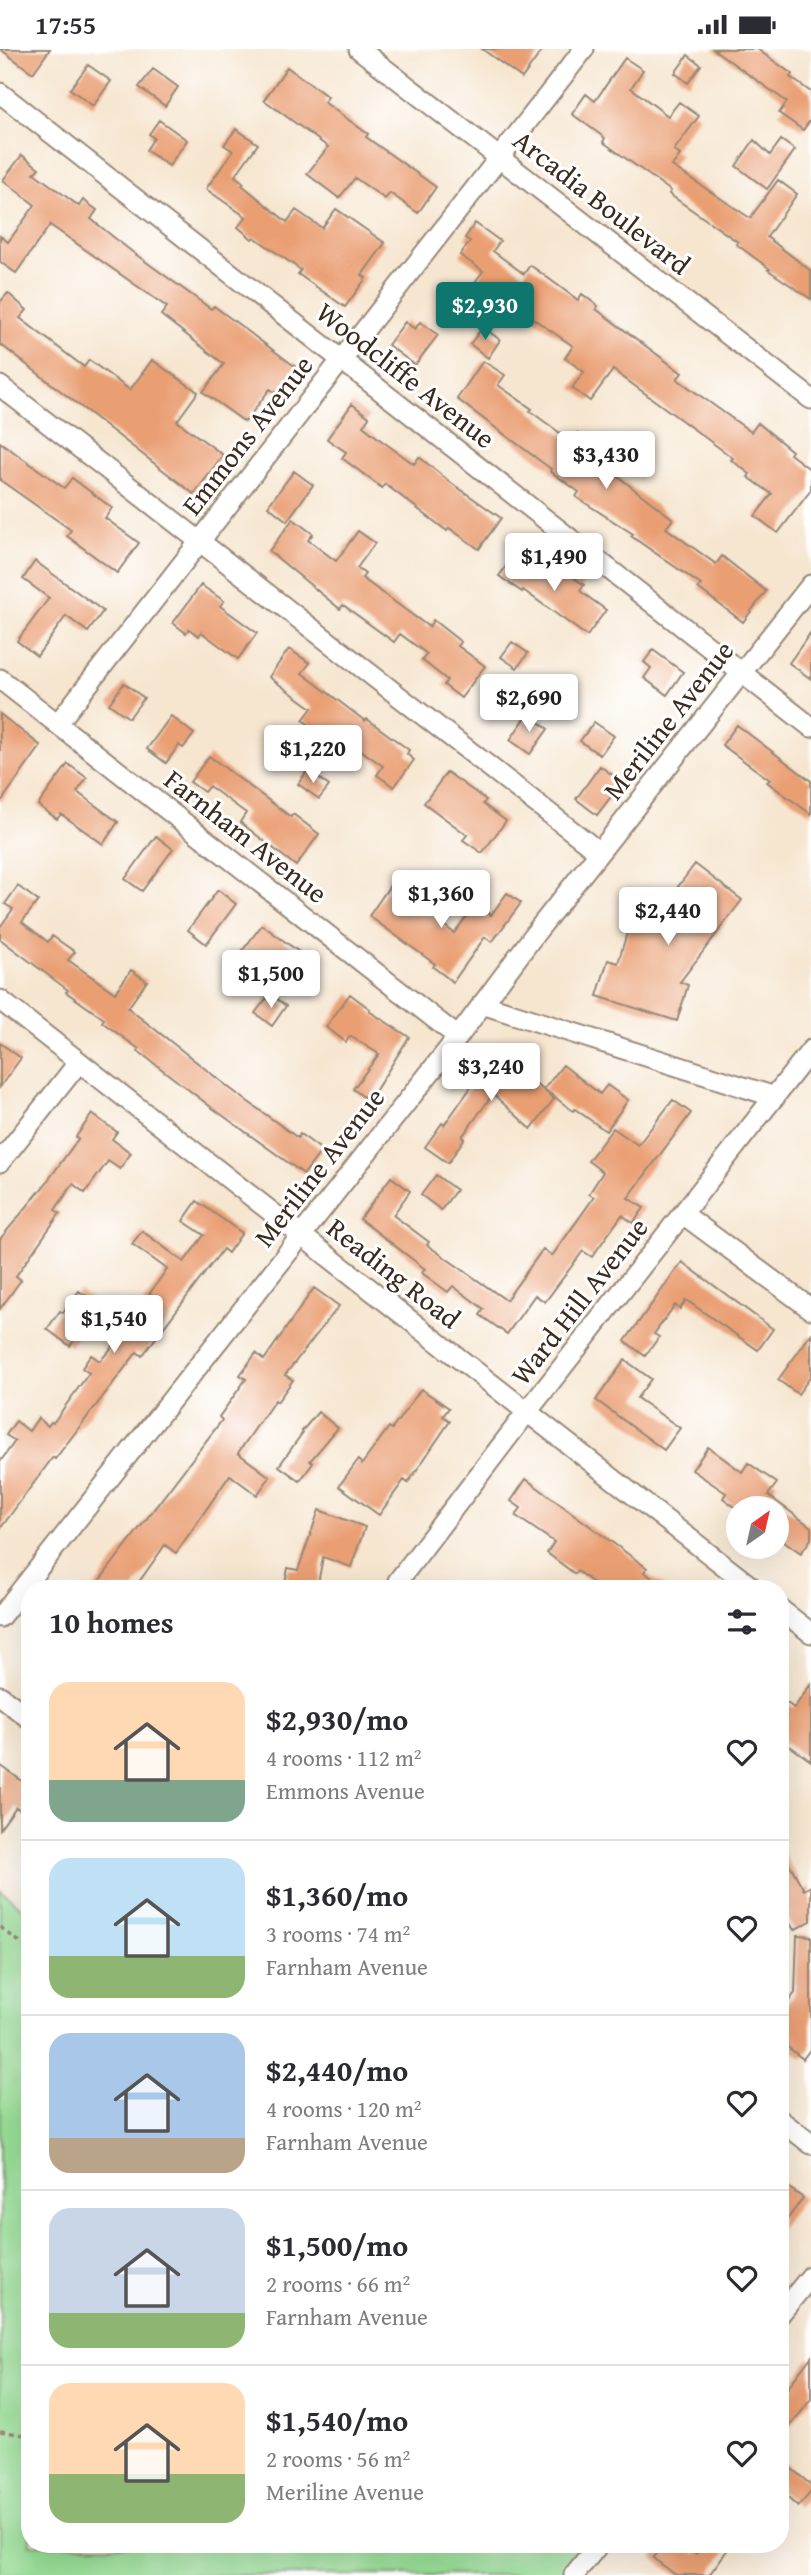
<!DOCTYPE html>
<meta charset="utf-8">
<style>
:root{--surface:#fff;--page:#f2f2f3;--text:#2b2b33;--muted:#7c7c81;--line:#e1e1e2;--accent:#0f766e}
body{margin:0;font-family:"Gentium Book Plus",serif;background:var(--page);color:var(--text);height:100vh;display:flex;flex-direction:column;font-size:26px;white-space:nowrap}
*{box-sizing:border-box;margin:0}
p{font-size:23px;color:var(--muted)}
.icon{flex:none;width:38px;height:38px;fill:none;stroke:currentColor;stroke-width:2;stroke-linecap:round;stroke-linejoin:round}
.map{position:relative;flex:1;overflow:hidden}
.panel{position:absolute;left:21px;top:1531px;width:768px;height:973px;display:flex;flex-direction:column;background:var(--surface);border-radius:28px;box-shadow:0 7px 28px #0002}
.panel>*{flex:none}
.needle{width:46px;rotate:34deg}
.tools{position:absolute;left:726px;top:1447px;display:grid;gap:14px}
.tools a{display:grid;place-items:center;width:63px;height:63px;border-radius:50%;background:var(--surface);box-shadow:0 7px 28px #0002;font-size:35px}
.price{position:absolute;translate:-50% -60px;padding:0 16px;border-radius:7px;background:#fff;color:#222;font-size:23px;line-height:46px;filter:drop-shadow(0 2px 4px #0008)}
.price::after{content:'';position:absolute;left:50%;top:42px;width:21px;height:16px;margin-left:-10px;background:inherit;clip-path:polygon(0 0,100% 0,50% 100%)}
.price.current{background:var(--accent);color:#fff}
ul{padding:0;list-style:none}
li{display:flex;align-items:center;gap:21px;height:175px;padding:0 28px}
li+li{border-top:2px solid var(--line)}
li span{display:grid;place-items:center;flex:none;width:196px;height:140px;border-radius:21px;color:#555}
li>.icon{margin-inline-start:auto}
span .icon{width:84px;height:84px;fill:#fffc;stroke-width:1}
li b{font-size:30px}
h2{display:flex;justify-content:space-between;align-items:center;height:84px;padding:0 28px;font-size:30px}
.status{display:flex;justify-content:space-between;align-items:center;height:49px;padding:0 35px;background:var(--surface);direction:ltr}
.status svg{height:19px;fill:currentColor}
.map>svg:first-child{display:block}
.green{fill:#97dc95;stroke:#69835a;stroke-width:2}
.building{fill:#ea9f73}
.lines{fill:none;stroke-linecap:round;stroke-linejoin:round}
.minor-casing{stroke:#988877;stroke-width:23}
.path{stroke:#988877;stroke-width:3.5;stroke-dasharray:5 5;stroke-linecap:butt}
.minor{stroke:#fff;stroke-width:19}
.labels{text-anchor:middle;stroke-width:6;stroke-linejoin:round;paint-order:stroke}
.street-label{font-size:28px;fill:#3b2a1e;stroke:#fff}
</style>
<div class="status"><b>17:55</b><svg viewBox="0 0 49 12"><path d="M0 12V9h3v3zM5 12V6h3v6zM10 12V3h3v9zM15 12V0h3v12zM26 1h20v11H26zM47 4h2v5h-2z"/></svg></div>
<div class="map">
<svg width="811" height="2526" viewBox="0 0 811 2526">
<rect width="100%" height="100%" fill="#fff"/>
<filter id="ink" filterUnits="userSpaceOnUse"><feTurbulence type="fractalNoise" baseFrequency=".0143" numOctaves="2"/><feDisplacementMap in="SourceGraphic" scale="14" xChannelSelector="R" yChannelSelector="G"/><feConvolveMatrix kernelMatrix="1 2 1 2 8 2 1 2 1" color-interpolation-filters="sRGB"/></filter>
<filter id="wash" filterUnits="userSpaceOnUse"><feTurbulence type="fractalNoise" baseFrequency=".00686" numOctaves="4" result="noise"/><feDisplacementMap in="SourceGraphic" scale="28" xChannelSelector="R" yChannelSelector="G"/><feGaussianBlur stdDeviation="1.57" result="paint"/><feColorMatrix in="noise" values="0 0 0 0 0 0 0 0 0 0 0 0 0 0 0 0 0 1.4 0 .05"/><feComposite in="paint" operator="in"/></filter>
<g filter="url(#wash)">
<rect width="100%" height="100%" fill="#f6e6d0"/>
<path class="green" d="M0,1841L30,1865V2496H598L574,2526H0Z"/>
<g id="blocks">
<path class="building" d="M0,0H50L33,24Z
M482,0H543L522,29Z
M713,0H757L792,25L790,28L811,43V70L803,81L779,64L787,53Z
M688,6L701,16L688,34L675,24Z
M625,9L643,21L631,39L668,67L679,53L699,67L674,101L680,106L672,117L750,169L778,131L797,145L767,188L811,222V250L768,221L770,220L736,195L738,193L669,145L671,142L603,93L605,89L572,65L586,45L595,52Z
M88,16L111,32L93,57L70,40Z
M287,18L328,48L324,53L368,85L366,88L436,138L418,164L390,144L385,150L355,129L339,149L307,125L328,98L264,51Z
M153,20L178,38L165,57L139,38Z
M159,71L187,91L169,117L146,101L154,89L149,85Z
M236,80L258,95L235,127L244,134L242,136L287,173L296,161L322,179L336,160L385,194L362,226L366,229L345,258L298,225L301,221L254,188L252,190L238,178L246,168L206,140L233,102L224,96Z
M754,91L770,106L781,91L795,101L767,140L736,117Z
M22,106L39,119L34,124L79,157L83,151L97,161L91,170L131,202L211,260L214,257L297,319L278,345L270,340L245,373L203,343L224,315L161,266L167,258L50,176L16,224L0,213V187L8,193L35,156L3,131Z
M475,174L500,192L493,202L524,225L530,216L578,251L582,245L598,257L596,260L682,324L677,330L751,383L758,374L792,402L790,405L811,421V441L778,484L755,467L772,445L748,428L750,425L731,411L733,409L613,321L590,352L572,339L584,323L565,309L573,297L528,266L532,261L502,239L481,269L460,254L483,222L460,206L470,192L465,189Z
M8,244L27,261L20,269L84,318L89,311L130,341L152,311L198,343L177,372L223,406L194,445L0,295V253Z
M405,273L415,280L420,273L438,286L415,316L388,296Z
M483,278L500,291L488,309L470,295Z
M483,312L505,326L498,336L532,360L530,362L571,392L577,384L596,397L590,406L673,470L666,479L716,515L722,507L766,542L743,573L698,539L701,536L631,487L633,485L576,448L579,443L550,422L551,420L457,350Z
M352,355L369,368L363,377L382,392L414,415L419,408L450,433L501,469L479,500L449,479L447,482L385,435L382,439L342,409L346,403L327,390Z
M0,393L64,439L72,429L112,459L105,469L139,494L117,524L67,487L71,481L0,431Z
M294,422L313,436L287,472L268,457Z
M293,470L313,485L308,491L336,512L358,482L375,494L357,519L365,525L362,529L429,578L433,571L461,593L458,597L485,617L461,649L444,636L447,631L422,611L427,605L400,585L394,593L343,556L340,560L269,502Z
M518,501L559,532L566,523L584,536L580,542L606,561L587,587L523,541L522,543L499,527Z
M35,512L103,562L88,583L66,567L37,607L17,592L49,549L23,530Z
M201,536L224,552L220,557L257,584L238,610L201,583L199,587L189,580L186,584L173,574Z
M811,583V630L789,614Z
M512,593L528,604L517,619L501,608Z
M289,600L310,614L302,624L365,672L367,670L409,701L407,705L414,711L394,738L377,726L383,717L349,693L343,702L303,671L312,659L269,628Z
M653,601L683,623L667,646L644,629L651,619L644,613Z
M124,634L144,649L129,669L109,655Z
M0,665L41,697L0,754Z
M528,665L548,680L530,705L510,691Z
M171,667L194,685L183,699L179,696L166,714L147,700Z
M594,673L614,687L600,706L580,692Z
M737,676L811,732V765L767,733L770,731L722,696Z
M209,707L291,768L293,765L319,785L296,817L240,773L246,764L209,737L204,743L190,733Z
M68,715L87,729L77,743L118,773L103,795L61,765L57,770L38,756Z
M600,717L622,733L597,766L576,750Z
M308,721L329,737L319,750L298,735Z
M447,723L486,751L483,755L506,772L482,804L463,791L467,786L424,754Z
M156,787L173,800L142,842L125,830Z
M695,815L742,851L680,933L688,936L677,972L597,947L608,911L618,914L634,860L651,874Z
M391,835L454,884L476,855L491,866L507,844L521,854L492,893L485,888L453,933L433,918L435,915L369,867Z
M18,837L38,852L22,873L48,893L52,887L75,903L68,911L115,944L131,921L147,932L128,959L232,1041L298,1089L300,1085L322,1101L304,1125L211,1058L138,1002L139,1000L102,973L104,970L66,943L68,941L0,890V878L13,860L5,855Z
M218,841L236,855L206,895L188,881Z
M262,876L302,905L273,944L233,914Z
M270,945L286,957L272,977L255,964Z
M350,945L370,960L369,962L409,988L369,1052L353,1040L379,1005L350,987L346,993L326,978Z
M0,994L21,1009L0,1038Z
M498,1003L554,1050L531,1080L493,1045L462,1088L464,1090L448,1114L425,1098L442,1074L444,1076L482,1023L477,1019L486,1007L492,1011Z
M563,1016L600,1045L607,1036L628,1051L606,1082L575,1060L573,1062L544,1040Z
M673,1051L691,1064L628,1149L644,1159L633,1174L622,1166L592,1208L583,1202L545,1253L535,1246L507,1285L480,1266L484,1260L453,1237L448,1243L422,1224L425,1220L360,1170L391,1128L410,1142L393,1166L429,1193L427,1196L506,1251L543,1200L552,1207L594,1148L589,1145L603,1123L588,1112L613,1079L638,1096Z
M92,1065L117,1083L112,1090L131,1104L120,1120L108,1112L85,1144L73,1135L55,1161L60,1164L16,1227L21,1231L0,1260V1190L44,1137L78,1090L76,1088Z
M436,1126L456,1141L441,1161L421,1146Z
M197,1152L242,1184L228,1204L223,1200L142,1307L137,1303L55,1410L53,1408L0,1480V1413L15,1392L6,1386L16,1372L29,1382L38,1369L48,1377L51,1373L53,1374L89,1324L82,1319L91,1306L100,1312L109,1302L167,1220L132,1195L142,1182L184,1213L204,1186L183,1172Z
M682,1213L773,1280L758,1301L686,1251L680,1260L675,1256L654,1285L659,1288L645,1307L625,1292Z
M314,1239L339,1257L285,1326L293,1331L277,1353L275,1351L238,1404L270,1428L257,1446L230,1426L176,1504L165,1496L134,1540H93L222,1371L219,1368L246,1330L240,1326L256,1304L264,1311Z
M79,1242L99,1256L70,1297L47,1280L60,1262L63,1264Z
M811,1285V1327L798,1345L778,1331Z
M625,1311L651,1330L637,1349L680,1379L664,1401L596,1351Z
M421,1340L449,1359L443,1367L450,1372L408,1434L404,1431L379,1466L339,1437L358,1411L362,1415L389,1378L392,1380Z
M318,1363L338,1379L310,1412L313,1414L300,1432L279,1417L303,1383L302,1382Z
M708,1398L742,1423L748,1414L777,1434L768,1446L811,1478V1490L801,1504L777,1487V1460H737L723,1449L726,1444L692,1421Z
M526,1430L647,1519L644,1523L668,1540H602L577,1522L575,1525L547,1504L554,1493L516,1467L521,1459L511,1452Z
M319,1461L365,1478L351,1518L323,1508L317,1540H284L288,1519L298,1521Z
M811,1635V1712L780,1690V1649L794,1659Z
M0,1716L30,1738V1768L16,1758L0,1780Z
M780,1798L804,1841L811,1837V1872L794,1881L780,1858Z
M797,1886L811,1887V1999L803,2010L780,1992V1963L795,1944Z
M780,2132L803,2149L780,2180Z
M811,2308V2350L780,2391V2349Z
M780,2410L811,2436V2443L798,2458L780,2442Z
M663,2496H683L696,2505L703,2496H731L709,2526H676L653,2509Z"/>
</g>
</g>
<g filter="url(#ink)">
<use href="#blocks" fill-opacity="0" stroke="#988877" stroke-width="2"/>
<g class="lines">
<defs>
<path id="minor" d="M359,0L811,350
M0,44L811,678
M0,337L599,803
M0,630L458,988
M58,674L584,0
M0,951L754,1540
M482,955L775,1048
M0,1113L79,1013
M683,1165L811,1260
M395,1540L398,1532L527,1363L811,1001
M780,1560L811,1584
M0,1568L458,988L537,882L811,536
M0,1647L30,1670
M780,2071L811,2095
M780,2265L811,2227
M574,2526L598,2496"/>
</defs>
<use href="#minor" class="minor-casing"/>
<path class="path" d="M0,1878L30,1901
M0,2382L30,2387"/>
<use href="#minor" class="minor"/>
</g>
</g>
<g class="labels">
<g class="street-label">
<text transform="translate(602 153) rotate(38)" y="10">Arcadia Boulevard</text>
<text transform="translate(406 326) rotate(38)" y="10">Woodcliffe Avenue</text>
<text transform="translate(247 386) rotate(-52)" y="10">Emmons Avenue</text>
<text transform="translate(668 671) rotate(-52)" y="10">Meriline Avenue</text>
<text transform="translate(246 787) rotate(38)" y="10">Farnham Avenue</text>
<text transform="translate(319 1118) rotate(-52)" y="10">Meriline Avenue</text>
<text transform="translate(394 1224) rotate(38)" y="10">Reading Road</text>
<text transform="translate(579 1252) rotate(-52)" y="10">Ward Hill Avenue</text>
</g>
</g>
</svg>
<div class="tools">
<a><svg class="needle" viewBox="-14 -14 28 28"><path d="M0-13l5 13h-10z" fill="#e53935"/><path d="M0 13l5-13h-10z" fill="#7c7c81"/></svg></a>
</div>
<b class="price current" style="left:485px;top:293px">$2,930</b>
<b class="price" style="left:606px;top:442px">$3,430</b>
<b class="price" style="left:554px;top:544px">$1,490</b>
<b class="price" style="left:529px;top:685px">$2,690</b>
<b class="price" style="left:313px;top:736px">$1,220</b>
<b class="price" style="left:441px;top:881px">$1,360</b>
<b class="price" style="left:668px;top:898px">$2,440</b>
<b class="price" style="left:271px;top:961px">$1,500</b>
<b class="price" style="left:491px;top:1054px">$3,240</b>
<b class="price" style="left:114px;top:1306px">$1,540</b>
<section class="panel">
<h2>10 homes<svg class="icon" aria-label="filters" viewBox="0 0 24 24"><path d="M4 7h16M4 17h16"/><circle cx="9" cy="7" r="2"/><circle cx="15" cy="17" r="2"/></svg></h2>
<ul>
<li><span style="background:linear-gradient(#ffd9b3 70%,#7fa58c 0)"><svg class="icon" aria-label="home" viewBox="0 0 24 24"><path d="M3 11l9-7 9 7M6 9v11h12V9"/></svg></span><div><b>$2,930/mo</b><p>4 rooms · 112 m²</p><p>Emmons Avenue</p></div><svg class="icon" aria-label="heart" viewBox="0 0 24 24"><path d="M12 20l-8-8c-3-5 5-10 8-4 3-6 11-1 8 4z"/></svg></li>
<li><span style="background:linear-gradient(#bfe0f5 70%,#8fb573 0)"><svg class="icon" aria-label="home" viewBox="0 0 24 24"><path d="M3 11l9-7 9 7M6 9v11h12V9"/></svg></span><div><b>$1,360/mo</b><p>3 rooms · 74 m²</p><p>Farnham Avenue</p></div><svg class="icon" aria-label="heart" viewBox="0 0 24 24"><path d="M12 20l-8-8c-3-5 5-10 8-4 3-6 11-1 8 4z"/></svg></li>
<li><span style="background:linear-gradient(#a9c7e8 75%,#b9a48a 0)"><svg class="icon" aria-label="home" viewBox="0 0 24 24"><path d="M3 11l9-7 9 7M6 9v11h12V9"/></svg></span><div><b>$2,440/mo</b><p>4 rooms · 120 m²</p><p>Farnham Avenue</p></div><svg class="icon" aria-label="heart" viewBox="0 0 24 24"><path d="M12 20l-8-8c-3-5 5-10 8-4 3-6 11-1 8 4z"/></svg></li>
<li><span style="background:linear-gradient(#c9d6e8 75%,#8fb573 0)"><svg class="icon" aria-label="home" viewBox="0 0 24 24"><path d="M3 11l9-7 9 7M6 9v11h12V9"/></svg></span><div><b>$1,500/mo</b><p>2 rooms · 66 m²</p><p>Farnham Avenue</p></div><svg class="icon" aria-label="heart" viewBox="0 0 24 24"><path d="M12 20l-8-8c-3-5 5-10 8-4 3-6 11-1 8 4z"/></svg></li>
<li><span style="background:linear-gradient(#ffd9b3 65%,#8fb573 0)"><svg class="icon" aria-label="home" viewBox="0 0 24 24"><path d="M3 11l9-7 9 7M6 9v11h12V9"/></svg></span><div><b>$1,540/mo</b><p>2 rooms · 56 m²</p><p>Meriline Avenue</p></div><svg class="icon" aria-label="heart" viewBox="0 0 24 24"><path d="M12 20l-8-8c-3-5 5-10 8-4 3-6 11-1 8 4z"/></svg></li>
</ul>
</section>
</div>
